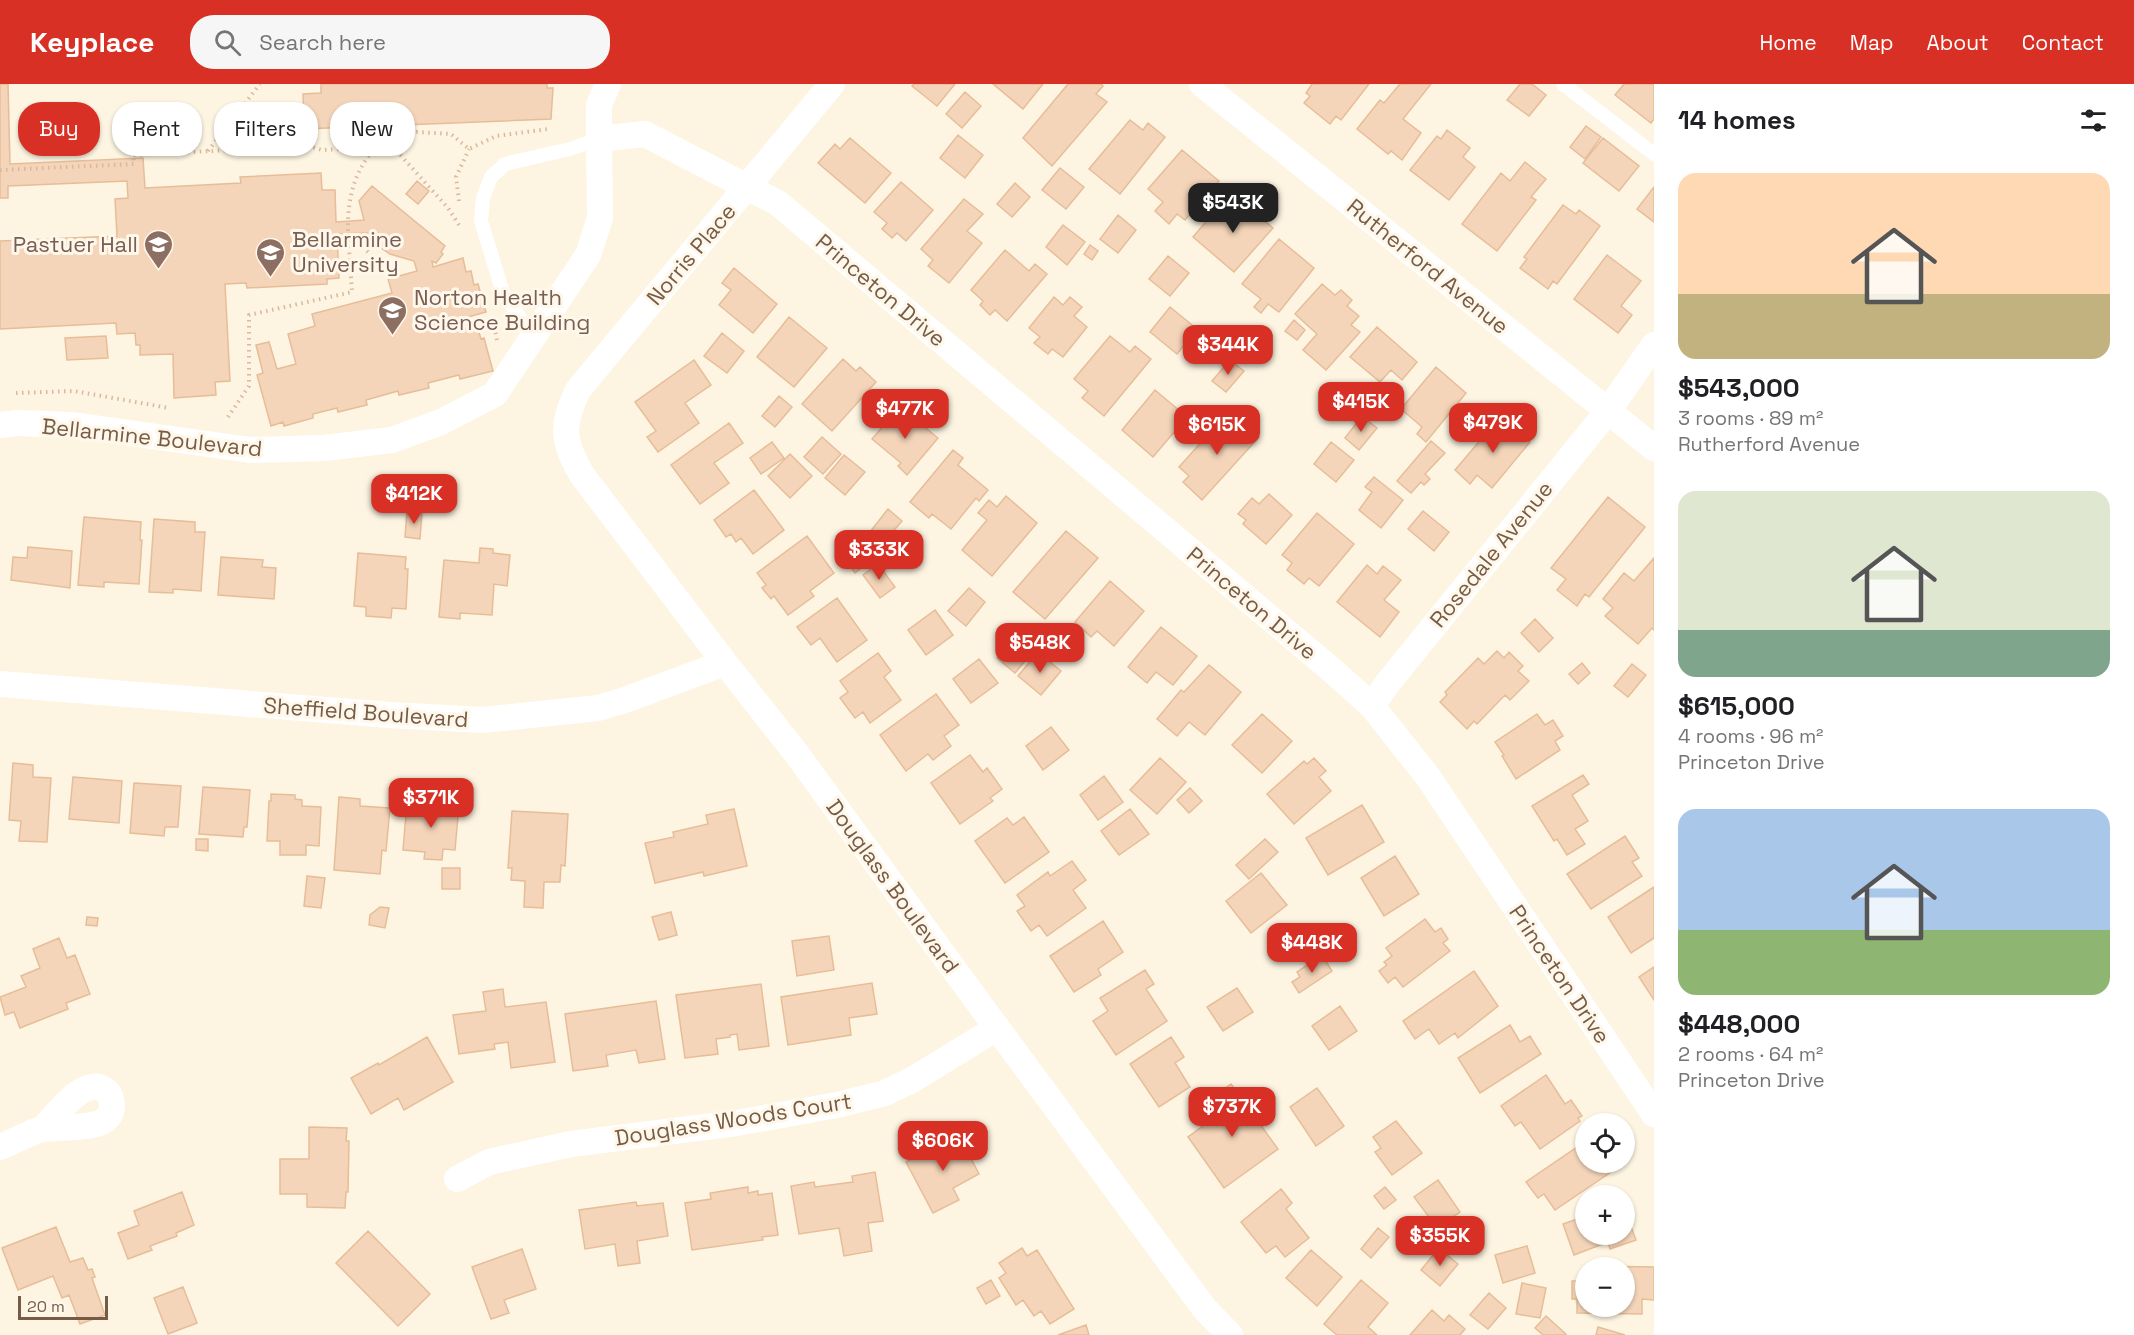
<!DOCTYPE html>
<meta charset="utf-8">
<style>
:root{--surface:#fff;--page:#f6f6f6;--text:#202124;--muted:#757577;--accent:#d93025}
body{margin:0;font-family:"Space Grotesk",sans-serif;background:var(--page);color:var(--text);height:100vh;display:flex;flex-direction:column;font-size:22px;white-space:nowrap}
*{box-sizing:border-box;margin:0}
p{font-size:20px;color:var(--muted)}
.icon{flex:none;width:33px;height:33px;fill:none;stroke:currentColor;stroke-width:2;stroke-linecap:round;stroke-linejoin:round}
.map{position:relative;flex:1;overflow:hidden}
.details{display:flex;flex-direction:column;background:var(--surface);width:480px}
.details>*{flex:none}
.hud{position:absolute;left:18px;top:18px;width:570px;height:54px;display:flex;gap:12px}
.buttons{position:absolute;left:1575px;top:1029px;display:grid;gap:12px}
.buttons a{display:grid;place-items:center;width:60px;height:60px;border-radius:50%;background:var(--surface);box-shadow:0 2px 4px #0004;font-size:30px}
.scale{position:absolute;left:18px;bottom:15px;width:90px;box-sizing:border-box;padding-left:6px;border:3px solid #765c47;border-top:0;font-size:16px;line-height:21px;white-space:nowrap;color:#765c47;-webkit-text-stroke:4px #fff8ea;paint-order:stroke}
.price{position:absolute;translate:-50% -51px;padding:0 14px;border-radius:12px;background:var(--accent);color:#fff;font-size:20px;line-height:39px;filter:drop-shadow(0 2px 3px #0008)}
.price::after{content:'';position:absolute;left:50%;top:36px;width:18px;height:14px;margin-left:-9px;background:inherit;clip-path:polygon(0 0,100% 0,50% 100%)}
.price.current{background:#222;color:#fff}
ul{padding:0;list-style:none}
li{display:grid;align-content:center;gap:12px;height:318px;padding:0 24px}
li span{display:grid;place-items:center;height:186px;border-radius:18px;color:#555}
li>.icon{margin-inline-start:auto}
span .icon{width:108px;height:108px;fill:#fffc;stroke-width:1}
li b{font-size:26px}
h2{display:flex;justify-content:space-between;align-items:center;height:72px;padding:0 24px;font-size:26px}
.tag{padding:0 21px;border-radius:24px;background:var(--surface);box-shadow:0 2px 4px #0004;font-size:21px;line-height:54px}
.tag.current{background:var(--accent);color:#fff}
header{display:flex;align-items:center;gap:36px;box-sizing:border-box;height:84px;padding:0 30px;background:var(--accent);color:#fff}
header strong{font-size:28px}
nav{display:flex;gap:33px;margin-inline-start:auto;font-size:21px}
.search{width:420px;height:54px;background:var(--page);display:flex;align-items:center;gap:15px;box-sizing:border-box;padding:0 21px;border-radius:24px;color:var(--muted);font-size:22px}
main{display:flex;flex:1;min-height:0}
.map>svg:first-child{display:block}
.building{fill:#f4d5b9;stroke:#e7bd98;stroke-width:1.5}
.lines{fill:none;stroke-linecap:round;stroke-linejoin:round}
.path{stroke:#d9b99c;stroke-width:4;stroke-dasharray:1.5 4.5;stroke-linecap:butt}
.lane{stroke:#fff;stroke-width:14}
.street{stroke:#fff;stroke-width:26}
.labels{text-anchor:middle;stroke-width:6;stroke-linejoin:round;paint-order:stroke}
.education-label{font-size:22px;fill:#785e54;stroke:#fff8ea;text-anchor:start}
.street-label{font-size:22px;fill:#765c47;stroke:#fff8ea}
</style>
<header>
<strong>Keyplace</strong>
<div class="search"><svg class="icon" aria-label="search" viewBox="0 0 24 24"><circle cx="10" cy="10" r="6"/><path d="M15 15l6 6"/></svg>Search here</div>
<nav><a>Home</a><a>Map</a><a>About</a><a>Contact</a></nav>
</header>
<main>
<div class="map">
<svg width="1654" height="1251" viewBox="0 0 1654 1251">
<rect width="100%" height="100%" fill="#fdf5e2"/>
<path class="building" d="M0,0H8L10,80L143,74L145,104L241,99L240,93L321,89L322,106H335L336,138L364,136L359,117L372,102L445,162L441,168L443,170L436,179L432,177L433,183L463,174L466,188L471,187L474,201L478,200L486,228L461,235L463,245L477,242L481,255L484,254L493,287L460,295L459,291L428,299L429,304L399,311L398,307L366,316L367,321L338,328L337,324L313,330V334L284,342L283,338L271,342L257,291L263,289L256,261L269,258L277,285L296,280L288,250L315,242L312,230L392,209L388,195L417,187L414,177L390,170L381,164L369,149L337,150L339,194L327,195V200L247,204L246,199L225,200L230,297L215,298L216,311L174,314L173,270L140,271V261H136L135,249L117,250L116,239L0,245V157L117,152L115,115L128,114L127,97L8,102V114H0Z
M321,0H547V4H553L551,35L304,45L303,10L321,9Z
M914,0H955L937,22L912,2Z
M993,0H1043L1023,25Z
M1068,0H1101L1103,2L1096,10L1107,18L1052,82L1023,54Z
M1312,0H1369L1341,36L1336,32L1330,40L1304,19L1310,12L1306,9Z
M1400,0H1431L1403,35L1421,49L1402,76L1391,67L1388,70L1357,45L1380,16L1384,19Z
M1520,0H1532L1546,11L1529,32L1507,16Z
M1624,0H1654V35L1651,39L1615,11Z
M965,8L981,22L962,44L946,30Z
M1130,36L1143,46L1148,39L1165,53L1120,110L1089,85Z
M1586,42L1601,53L1585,75L1570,63Z
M1447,46L1470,64L1463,73L1475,83L1449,116L1410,86L1437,52L1441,55Z
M958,51L983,71L965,94L940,74Z
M850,54L891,89L865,119L818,79L835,60L840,65Z
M1603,54L1639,82L1619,107L1583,79Z
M1182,66L1219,97L1185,136L1177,130L1169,140L1155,127L1163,118L1148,105Z
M1525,78L1546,95L1531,113L1536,116L1497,167L1462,140L1501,89L1510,97Z
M1060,84L1084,103L1066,125L1042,106Z
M417,97L429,107L418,120L406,110Z
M901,98L933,126L906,157L897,149L892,154L882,145L887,139L874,128Z
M1015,99L1030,113L1012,133L997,120Z
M1654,103V138L1637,125Z
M964,115L983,130L967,147L982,159L949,199L928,182L933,176L921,165Z
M1225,115L1242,130L1248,123L1273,144L1234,188L1193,153Z
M1563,121L1576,130L1579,126L1600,142L1557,200L1553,197L1548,205L1520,184L1527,175L1524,173Z
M1118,131L1136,146L1118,169L1100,155Z
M1063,141L1085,158L1067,181L1046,163Z
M1279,155L1314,184L1279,228L1268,220L1261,229L1254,223L1261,215L1242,200Z
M1090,161L1098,167L1092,176L1084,170Z
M1005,166L1029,187L1035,180L1047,190L1007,237L995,226L990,231L980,221L983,217L971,206Z
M1607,171L1641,197L1621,222L1632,231L1618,249L1574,215Z
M1168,172L1189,189L1170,212L1149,195Z
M734,184L777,220L753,249L719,221L731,206L722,199Z
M1322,200L1335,211L1341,206L1352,216L1347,222L1359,232L1351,241L1360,248L1326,286L1303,266L1317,250L1295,230Z
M1054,213L1063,221L1070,213L1082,223L1074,232L1087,243L1063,273L1052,265L1048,270L1034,259L1040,253L1029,244Z
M1170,223L1197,245L1177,270L1150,248Z
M789,233L827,264L794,303L757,273Z
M1294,236L1305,246L1297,256L1285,247Z
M1377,243L1417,278L1402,296L1391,286L1380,298L1350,273Z
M722,249L744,267L727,289L704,272Z
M106,252L108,274L67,276L65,254Z
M1110,252L1130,268L1135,262L1151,275L1104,332L1082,314L1088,307L1074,295Z
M843,275L856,287L860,283L876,298L832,347L802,320Z
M694,276L711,301L685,319L699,339L658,368L647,353L656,347L635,318Z
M1230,276L1244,287L1226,308L1212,297Z
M1436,283L1466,309L1426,358L1417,350L1422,343L1401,325Z
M1155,306L1187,333L1153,373L1122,346Z
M779,312L792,323L775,343L762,332Z
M900,323L938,354L907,391L898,382L901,379L872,355Z
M1225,332L1237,343L1242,337L1259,353L1202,416L1183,398L1189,392L1179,383Z
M1362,332L1377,344L1359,366L1345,354Z
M1500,333L1530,358L1492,404L1477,391L1470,400L1455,386Z
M729,339L743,359L714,379L729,399L700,420L671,381Z
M822,353L841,370L823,390L804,373Z
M1431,357L1445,369L1425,390L1430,395L1424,401L1421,398L1411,409L1397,397Z
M772,358L784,374L761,390L750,374Z
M1331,358L1354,376L1336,398L1314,380Z
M953,366L963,374L958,381L988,406L979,417L976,414L951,445L932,430L929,434L910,418Z
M790,370L812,392L790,414L768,392Z
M844,371L865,388L845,411L825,394Z
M1374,393L1403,416L1381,444L1359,426L1372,408L1365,403Z
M754,406L784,446L753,470L741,454L736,458L731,450L726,453L714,436Z
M1269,410L1292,431L1266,460L1243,440L1246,436L1238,430L1252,414L1259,420Z
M1006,412L1037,439L992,492L962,466L987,436L978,429L989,416L997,423Z
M1608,413L1645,443L1589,513L1585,510L1577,522L1557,506L1566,495L1551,484Z
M888,425L902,437L883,459L870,448Z
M407,427L422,428L420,455L405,453Z
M1423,427L1449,448L1434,467L1408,445Z
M1317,429L1354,460L1319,502L1309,494L1304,500L1287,486L1292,479L1282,471Z
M84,433L141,438L140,456H142L139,500L104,498V503L78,501Z
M154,435L195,438V448H205L201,507L173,505V509L149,508Z
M1066,447L1098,474L1045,535L1013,508Z
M854,450L859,455L862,452L878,471L855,489L840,469L845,465L841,460Z
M807,452L834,489L810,507L814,512L788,531L774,512L771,515L762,504L766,501L757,489Z
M28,463L72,467L70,504L11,496L13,473L27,474Z
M480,464L493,465V469L510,471L507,502L494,500L492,531L460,529V535L439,533L444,476L479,479Z
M358,469L406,473L405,485H408L406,525L392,524L391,534L366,532V523L354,522Z
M221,473L263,476L262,483L276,484L274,515L218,511Z
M1654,474V546L1652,544L1638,560L1605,532L1613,524L1603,515L1624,489L1634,497Z
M878,480L895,503L880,514L863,491Z
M1367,481L1377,490L1383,482L1401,496L1384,516L1399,528L1380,553L1337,518Z
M1110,497L1144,527L1114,562L1097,547L1091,553L1075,538Z
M969,504L985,518L966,542L948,527Z
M837,514L867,556L837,578L820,554L811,561L797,543Z
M935,526L953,551L926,571L908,546Z
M1535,535L1553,554L1539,568L1521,549Z
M1161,543L1197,572L1173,601L1156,588L1147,599L1128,583Z
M1017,551L1034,566L1015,589L997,574Z
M1497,567L1504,574L1509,568L1523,582L1518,587L1529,597L1510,616L1505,611L1477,640L1474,637L1467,645L1440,618L1447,611L1445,608L1478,574L1484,580Z
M1038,568L1061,587L1041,611L1018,592Z
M878,569L891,587L884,593L901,616L870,639L863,628L855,634L840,614L848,608L840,597Z
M979,575L998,599L971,619L953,595Z
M1582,579L1590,589L1578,600L1569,590Z
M1632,580L1646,591L1628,613L1614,602Z
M1209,581L1241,608L1205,651L1189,638L1177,652L1157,635L1181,606L1184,608Z
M936,610L959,641L944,652L951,662L933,676L928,670L906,687L880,651Z
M1262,630L1292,657L1262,689L1232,661Z
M1537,630L1545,641L1553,636L1563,652L1555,657L1560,666L1516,695L1502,672L1504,671L1495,658Z
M1051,643L1069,666L1043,686L1026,662Z
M970,671L983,688L987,684L1002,705L990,714L993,717L960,740L931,699Z
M1160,674L1186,698L1157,730L1130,706Z
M1314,674L1326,687L1319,693L1331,707L1294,740L1267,710L1304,677L1307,680Z
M13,679L33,681V693L51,694L47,758L19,757L21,737L9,736Z
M1583,691L1589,700L1572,711L1588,737L1575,745L1585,760L1567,771L1557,755L1554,757L1532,722Z
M1104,692L1123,718L1098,736L1080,711Z
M73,693L122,697L119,739L69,735Z
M134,699L181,702L178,743H165L164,752L130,749Z
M203,703L250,706L247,743H244L243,753L199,750Z
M1190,704L1202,717L1189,729L1177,716Z
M271,710L295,711V715L302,716V722L321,723L319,762L306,761V771H280V757H267L269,717H271Z
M339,713L360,715V722L390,724L386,767L382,766L380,790L334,786Z
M407,718L459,722L455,766L443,765L442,776L424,775L425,768L403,766Z
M1362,721L1384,758L1328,791L1306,754Z
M734,725L747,782L704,792L703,788L655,799L645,759L674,753L673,748L708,740L706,731Z
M1130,725L1149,750L1119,771L1101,747Z
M512,727L568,730L565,782L561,781L560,798H544L543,824L524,823L525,797L511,796L512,784H508Z
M1024,733L1049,768L1005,799L975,757L1007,734L1013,741Z
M1625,752L1639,774L1632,778L1642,792L1591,825L1567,790Z
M196,755H208V767L196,766Z
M1265,755L1278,768L1249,795L1236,781Z
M1395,772L1419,810L1384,832L1361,794Z
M1072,777L1086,796L1073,806L1086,824L1047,852L1039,841L1031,847L1017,827L1025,822L1017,811L1048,788L1050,792Z
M442,784H460V805H442Z
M1261,789L1287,821L1251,849L1226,817Z
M307,792L325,794L321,824L304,822Z
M1654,803V854L1631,869L1608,833Z
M380,823L389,824L385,844L369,841L370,831Z
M671,828L677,851L659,856L652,833Z
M87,833L98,834L97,842L86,841Z
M1425,835L1435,848L1441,844L1448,855L1443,859L1450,867L1403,903L1395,893L1388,899L1379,887L1387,881L1384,878L1392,872L1386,864Z
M1103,837L1123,868L1098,885L1101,891L1074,908L1050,872Z
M829,852L834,886L797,892L792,857Z
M59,854L67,874L75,871L90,910L66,919L68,925L20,944L14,928L5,931L0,913L26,903L21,892L40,884L33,865Z
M1322,871L1332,887L1299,909L1292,898L1300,893L1297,888Z
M1654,883V916L1639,893Z
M1145,886L1154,900L1146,905L1167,937L1116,971L1093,937L1108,927L1100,914Z
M1474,887L1498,922L1458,954L1455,949L1439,960L1429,945L1415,955L1403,937Z
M872,899L877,930L849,934L851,951L788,961L781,913Z
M761,900L769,962L739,966L737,950L730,951V953L716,955L718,970L685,974L676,911Z
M1237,904L1253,928L1223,947L1207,923Z
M503,905L505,923L546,918L555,978L511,984L508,958L494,960L495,965L459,970L453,931L486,927L483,908Z
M656,917L665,975L639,979L636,966L606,971L608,982L573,987L565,930Z
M1340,922L1357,947L1329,966L1312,942Z
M1510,941L1520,958L1530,952L1541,970L1480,1009L1458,974Z
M427,953L453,998L404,1026L398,1014L371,1030L351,994L378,979L379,981Z
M1171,953L1184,973L1175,979L1190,1003L1159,1023L1130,980Z
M1546,991L1565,1020L1571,1016L1582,1032L1578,1034L1580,1037L1540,1065L1521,1038L1515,1042L1501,1022Z
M1231,1000L1278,1065L1224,1104L1188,1053L1215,1033L1204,1019Z
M1317,1004L1344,1042L1316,1062L1290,1023Z
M1396,1037L1422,1069L1392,1091L1375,1068L1381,1064L1373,1053Z
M309,1043L347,1044L346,1057H349L348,1108H346L345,1124L307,1123V1110H280V1075H309Z
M959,1051L979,1090L953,1104L959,1116L933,1129L906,1078Z
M1586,1057V1078H1604L1611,1088L1555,1126L1544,1110L1538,1114L1526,1098Z
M875,1088L883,1137L868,1139L872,1167L844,1172L839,1144L799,1150L791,1102L814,1098L815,1103L853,1098L852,1092Z
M1438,1096L1460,1128L1437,1144L1414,1113Z
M748,1103V1109L758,1107V1111L772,1109L778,1151L762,1153L763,1156L692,1166L685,1119L711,1115L710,1109Z
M1385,1103L1396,1116L1384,1125L1374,1112Z
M1281,1105L1292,1119L1286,1125L1309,1154L1285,1173L1276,1162L1266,1169L1241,1138Z
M182,1108L194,1141L176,1149L177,1152L150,1162L152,1166L128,1175L118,1149L139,1141L134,1127Z
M636,1118L637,1122L663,1119L668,1152L637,1157L640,1179L618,1182L615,1160L585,1165L579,1126Z
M1624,1124L1636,1156L1610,1165L1608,1158L1574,1171L1563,1140L1586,1132V1150H1624Z
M1468,1133L1478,1148L1456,1164L1445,1149Z
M56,1143L70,1178L83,1174L88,1186L92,1185L95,1193L92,1194L105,1231L80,1240L69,1211L62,1214L53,1192L18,1206L2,1164Z
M1378,1144L1389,1153L1371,1174L1361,1165Z
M368,1147L430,1210L398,1242L336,1179Z
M1527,1162L1535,1189L1503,1199L1495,1171Z
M1022,1164L1027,1172L1037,1166L1074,1225L1050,1240L1041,1227L1034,1232L1023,1216L1016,1221L999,1194L1006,1189L999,1179Z
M1439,1164L1458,1180L1440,1202L1421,1186Z
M522,1165L536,1205L504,1216L509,1229L491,1235L472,1183Z
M1311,1166L1342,1193L1317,1222L1286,1194Z
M1589,1182L1654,1183V1216L1642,1215V1230L1577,1229V1215H1572V1197H1586V1222H1624V1184H1589Z
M991,1196L1000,1212L986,1220L977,1204Z
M1361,1196L1388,1219L1368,1243L1377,1251H1337L1324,1240Z
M1522,1199L1546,1204L1540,1234L1516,1230Z
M183,1203L197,1239L168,1250L154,1214Z
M1489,1209L1506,1224L1488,1245L1470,1231Z
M1432,1226L1444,1237L1449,1231L1465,1245L1460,1251H1410Z
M1546,1232L1566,1250V1251H1543L1535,1244Z
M1086,1241L1089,1251H1058Z
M1598,1243L1625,1251H1596Z"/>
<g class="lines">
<path class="path" d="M386,55C355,79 347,112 348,150L377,176L396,182
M208,67L260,0
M0,86L134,80L133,71L309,62L322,66L375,63
M459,117L456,93L469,65
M459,141L448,124L386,55L417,48L451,50L469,65L496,52L548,45
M493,237L497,256
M16,309L74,307L169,324
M228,333L249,302V231L352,208L348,150"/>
<path class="lane" d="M1563,0L1654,70
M531,259L523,238L503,209L481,137L483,114L491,93L505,80L570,65L599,55"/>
<path class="street" d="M832,0L578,306C561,342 562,356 582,391L725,579L796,669L997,944L1204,1224L1230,1251
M1202,0L1654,364
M599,55V21L608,0
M0,341L17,339L73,341L250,366L324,364L392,356L441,338L495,310L588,171L600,134L599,55L645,50L778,119L1334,588L1372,622L1428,693L1654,1030
M0,600L390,631L483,636L598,624L622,617L725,579
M1372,622L1387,600L1608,327L1654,261
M0,1063C14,1058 29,1048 43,1045C60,1041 112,1050 112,1022C112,1016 110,1009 105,1006C84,991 56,1031 43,1045
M457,1095L489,1078L571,1060L737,1039L837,1021L885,1009L912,996L997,944"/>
</g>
<defs>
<symbol id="university-pin" viewBox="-11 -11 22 30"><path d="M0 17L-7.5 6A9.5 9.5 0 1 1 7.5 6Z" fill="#8d6e63" stroke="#fff8ea"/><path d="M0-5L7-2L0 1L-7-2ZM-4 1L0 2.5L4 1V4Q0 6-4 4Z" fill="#fff"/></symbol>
</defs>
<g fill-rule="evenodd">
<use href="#university-pin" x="142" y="144" width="33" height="45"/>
<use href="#university-pin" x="254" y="152" width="33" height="45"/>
<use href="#university-pin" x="376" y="210" width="33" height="45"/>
</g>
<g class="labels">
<g class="education-label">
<text x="292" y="163">Bellarmine<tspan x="292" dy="25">University</tspan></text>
<text x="138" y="168" text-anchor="end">Pastuer Hall</text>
<text x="414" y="221">Norton Health<tspan x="414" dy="25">Science Building</tspan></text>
</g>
<g class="street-label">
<text transform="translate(691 170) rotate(-50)" y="8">Norris Place</text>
<text transform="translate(1428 182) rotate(39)" y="8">Rutherford Avenue</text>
<text transform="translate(881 206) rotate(40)" y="8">Princeton Drive</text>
<text transform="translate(152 353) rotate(6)" y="8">Bellarmine Boulevard</text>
<text transform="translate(1491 470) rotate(-51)" y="8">Rosedale Avenue</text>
<text transform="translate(1252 519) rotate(40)" y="8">Princeton Drive</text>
<text transform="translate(366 628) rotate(4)" y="8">Sheffield Boulevard</text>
<text transform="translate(893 802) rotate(54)" y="8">Douglass Boulevard</text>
<text transform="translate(1560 890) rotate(56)" y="8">Princeton Drive</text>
<text transform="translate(733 1035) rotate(-9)" y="8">Douglass Woods Court</text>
</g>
</g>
</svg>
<div class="buttons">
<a><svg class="icon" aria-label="locate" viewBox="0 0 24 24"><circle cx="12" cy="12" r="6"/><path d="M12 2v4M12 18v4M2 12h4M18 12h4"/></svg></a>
<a>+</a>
<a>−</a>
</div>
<div class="scale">20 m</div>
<b class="price current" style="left:1233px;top:150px">$543K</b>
<b class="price" style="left:1228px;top:292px">$344K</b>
<b class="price" style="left:1361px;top:349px">$415K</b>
<b class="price" style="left:905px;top:356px">$477K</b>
<b class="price" style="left:1493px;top:370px">$479K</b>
<b class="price" style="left:1217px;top:372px">$615K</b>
<b class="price" style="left:414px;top:441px">$412K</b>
<b class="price" style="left:879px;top:497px">$333K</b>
<b class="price" style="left:1040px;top:590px">$548K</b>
<b class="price" style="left:431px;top:745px">$371K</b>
<b class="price" style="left:1312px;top:890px">$448K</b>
<b class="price" style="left:1232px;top:1054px">$737K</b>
<b class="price" style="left:943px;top:1088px">$606K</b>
<b class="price" style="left:1440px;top:1183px">$355K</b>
<div class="hud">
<a class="tag current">Buy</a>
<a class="tag">Rent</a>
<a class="tag">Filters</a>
<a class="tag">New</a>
</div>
</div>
<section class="details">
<h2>14 homes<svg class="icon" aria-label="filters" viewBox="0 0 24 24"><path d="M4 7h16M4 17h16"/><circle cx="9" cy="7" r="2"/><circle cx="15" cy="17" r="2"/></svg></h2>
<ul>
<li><span style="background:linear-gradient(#ffd9b3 65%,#c2b280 0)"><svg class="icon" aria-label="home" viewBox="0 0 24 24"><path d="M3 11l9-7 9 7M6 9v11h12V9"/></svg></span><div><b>$543,000</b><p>3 rooms · 89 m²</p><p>Rutherford Avenue</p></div></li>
<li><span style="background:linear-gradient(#dfe7d0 75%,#7fa58c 0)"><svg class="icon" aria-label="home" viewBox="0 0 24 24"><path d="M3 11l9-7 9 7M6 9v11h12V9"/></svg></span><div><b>$615,000</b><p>4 rooms · 96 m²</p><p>Princeton Drive</p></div></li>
<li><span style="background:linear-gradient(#a9c7e8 65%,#8fb573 0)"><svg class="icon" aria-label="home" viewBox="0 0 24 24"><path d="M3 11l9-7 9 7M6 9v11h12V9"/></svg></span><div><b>$448,000</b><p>2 rooms · 64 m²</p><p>Princeton Drive</p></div></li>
</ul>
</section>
</main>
